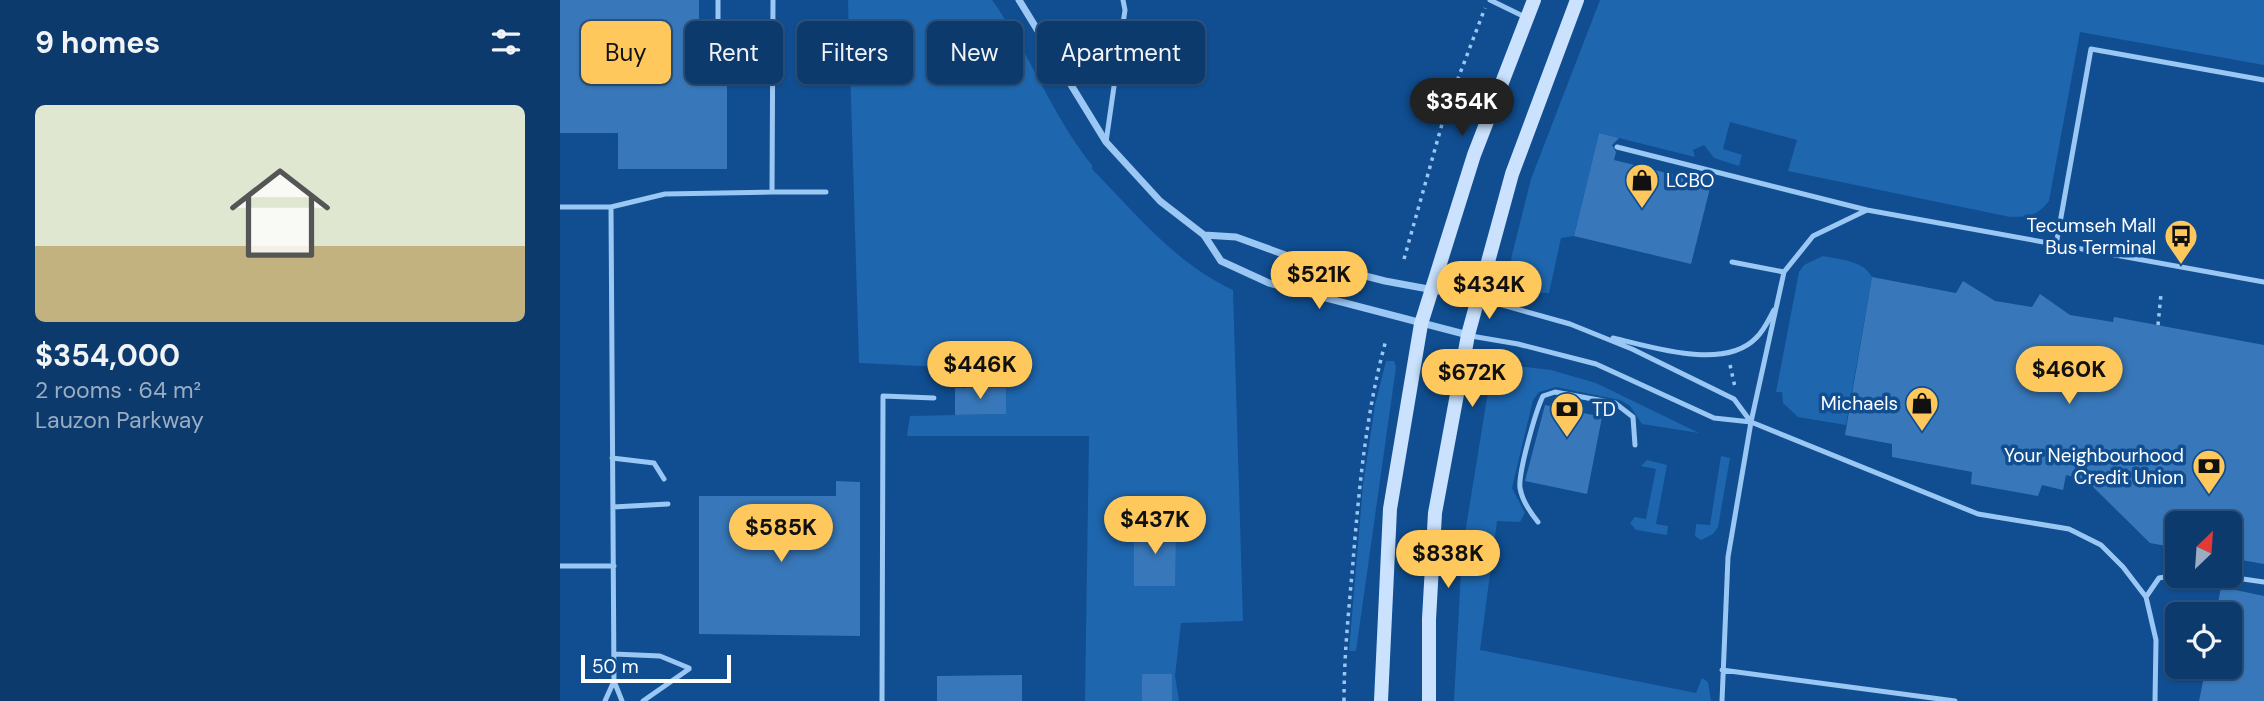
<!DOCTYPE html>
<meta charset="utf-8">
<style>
:root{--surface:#0c3a6d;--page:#1a4575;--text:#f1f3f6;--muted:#9aadc2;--line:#2c5480;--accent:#ffc85c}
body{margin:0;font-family:"DM Sans",sans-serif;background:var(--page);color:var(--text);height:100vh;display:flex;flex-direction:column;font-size:26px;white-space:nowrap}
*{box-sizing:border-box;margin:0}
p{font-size:23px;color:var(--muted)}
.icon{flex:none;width:38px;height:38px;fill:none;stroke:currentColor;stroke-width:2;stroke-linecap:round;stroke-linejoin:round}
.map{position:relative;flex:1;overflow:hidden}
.side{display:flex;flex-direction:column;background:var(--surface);width:560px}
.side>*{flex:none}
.banner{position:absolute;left:21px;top:21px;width:665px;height:63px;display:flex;gap:14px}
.needle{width:46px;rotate:25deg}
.buttons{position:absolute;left:1605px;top:511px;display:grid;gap:14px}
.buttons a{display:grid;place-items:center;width:77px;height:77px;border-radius:10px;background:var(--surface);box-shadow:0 2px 5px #0004,0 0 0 2px var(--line);font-size:35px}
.scale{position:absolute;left:21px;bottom:18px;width:150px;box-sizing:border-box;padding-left:7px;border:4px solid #fff;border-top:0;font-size:19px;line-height:24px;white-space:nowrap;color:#fff;-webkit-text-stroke:5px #104e91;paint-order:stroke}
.price{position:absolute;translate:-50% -60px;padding:0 16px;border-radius:24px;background:var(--accent);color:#111;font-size:23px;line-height:46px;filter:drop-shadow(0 2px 4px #0008)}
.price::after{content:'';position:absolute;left:50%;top:42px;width:21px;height:16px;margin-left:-10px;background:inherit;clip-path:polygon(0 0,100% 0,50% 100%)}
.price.active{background:#222;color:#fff}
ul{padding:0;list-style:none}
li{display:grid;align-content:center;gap:14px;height:371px;padding:0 35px}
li+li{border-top:2px solid var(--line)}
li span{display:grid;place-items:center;height:217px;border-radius:10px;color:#555}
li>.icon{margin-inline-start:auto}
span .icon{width:126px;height:126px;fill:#fffc;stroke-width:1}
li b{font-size:30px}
h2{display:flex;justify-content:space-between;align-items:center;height:84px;padding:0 35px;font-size:30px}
.tag{padding:0 24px;border-radius:10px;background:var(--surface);box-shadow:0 2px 5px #0004,0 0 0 2px var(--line);font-size:24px;line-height:63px}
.tag.active{background:var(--accent);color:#111}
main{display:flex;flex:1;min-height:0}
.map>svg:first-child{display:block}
.green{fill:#1e66ae}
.building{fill:#3878ba}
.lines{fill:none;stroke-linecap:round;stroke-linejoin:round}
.path{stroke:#9ac7f3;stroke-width:3.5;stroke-dasharray:3.5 5;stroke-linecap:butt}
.lane{stroke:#9ac7f3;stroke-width:5}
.street{stroke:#9ac7f3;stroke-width:7}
.secondary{stroke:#cae2fd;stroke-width:14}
.labels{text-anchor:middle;stroke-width:7;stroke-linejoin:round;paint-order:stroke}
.poi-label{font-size:19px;fill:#fff;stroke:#104e91;text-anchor:end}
</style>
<main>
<section class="side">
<h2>9 homes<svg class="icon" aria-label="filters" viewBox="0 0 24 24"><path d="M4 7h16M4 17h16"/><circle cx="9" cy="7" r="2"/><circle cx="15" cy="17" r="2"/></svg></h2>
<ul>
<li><span style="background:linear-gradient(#dfe7d0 65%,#c2b280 0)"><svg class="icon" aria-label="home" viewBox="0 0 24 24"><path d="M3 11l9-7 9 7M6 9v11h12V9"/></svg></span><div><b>$354,000</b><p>2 rooms · 64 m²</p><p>Lauzon Parkway</p></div></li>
</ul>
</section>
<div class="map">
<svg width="1704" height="701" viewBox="0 0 1704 701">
<rect width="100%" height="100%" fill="#104e91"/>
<path class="green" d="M288,0H432C470,53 491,114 532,165V169C576,214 615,263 673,290L683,621L621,623L615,676L619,701H525L529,436H347L350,416L445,414L446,388H406L405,368L299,363Z
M1040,0H1704V65L1520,32L1489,201C1477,216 1469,217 1450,217L1228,171L1237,140L1170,122L1163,149L1182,155L1179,166L1154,158L1144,145L1133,150L1135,157L1039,133L1014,236L1001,238L989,293H969L952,279L951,259L971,179Z
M1263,256C1281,260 1303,260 1312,277L1286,425L1238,417L1223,403L1222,392H1216L1239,272L1244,265Z
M826,361H834L836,367L796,651H789L803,485L815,405Z
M957,366L991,370L1036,383L1139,433L1082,424L1070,406L1060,400L996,387L979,392L973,400L952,488L965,513L960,522L937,521L920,650L1136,693L1142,678L1148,682L1151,701H894L902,552L927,398C932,379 937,370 957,366Z
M1161,456L1170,458L1158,527L1153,534L1141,540L1135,536L1136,524L1150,525Z
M1087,460L1107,465L1096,524L1108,526L1107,535L1076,530L1070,523L1075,517L1086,519L1096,469L1081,466Z"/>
<path class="building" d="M0,0H139V36H144V60H167V169H58V133H0Z
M1039,133L1059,138L1052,145L1056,152L1054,160L1151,184L1131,264L1014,236Z
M1312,277L1396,293L1403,281L1435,301L1472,307L1480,294L1510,315L1553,322L1554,317L1704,345V564L1670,558V523H1617V548L1590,543L1526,480L1506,475L1503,490L1482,485L1478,496L1411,484L1412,472L1332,457V444L1285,435Z
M395,388H446V414L395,415Z
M985,405L1042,417L1027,494L965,481Z
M276,481L300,482V636L139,634V496H276Z
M574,527H616L615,586H574Z
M1661,587L1704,596V701H1639L1646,667H1670V614H1656Z
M582,674H612V701H582Z
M462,675V701H377V676Z"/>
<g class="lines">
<path class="path" d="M844,259L886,110L925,8
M1598,325L1601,294
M1170,365L1175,387
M784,701C784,654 789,608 793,562C799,488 806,412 826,340"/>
<path class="lane" d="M158,0V28L213,29
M930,0L965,17
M546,142L565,10L563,0
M1057,147L1307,210L1704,282
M212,192H266
M0,207H51L105,194L212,192L213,0
M51,207L54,681L62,701
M1496,245L1531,49L1704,80
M1172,262L1224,272
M921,299L1010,324L1072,349L1174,399L1191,422
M911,336L958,344L1036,364L1154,418L1191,422L1418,514L1509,529L1541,545L1563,567L1586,597L1596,640L1595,701
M1053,338C1092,347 1164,371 1196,338C1204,331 1209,319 1214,310
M52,458L94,463L104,479
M53,507L108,504
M978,522C970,512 962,501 960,488C958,473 976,410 983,396L995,392L1055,403L1073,417L1075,445
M0,566H54
M1662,576L1704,582
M1586,597L1599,578L1617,575
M54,654L100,656L129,668
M1162,670L1395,701
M45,701L54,681
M83,701L129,669
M322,701L323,396L374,398
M1162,701L1168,557L1191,422L1224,272L1253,236L1307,210"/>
<path class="street" d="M459,0L546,142L600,201L644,235L661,261L709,283L908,335
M644,235L676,237L731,257L825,281L917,298"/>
<path class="secondary" d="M821,701L830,509L861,324L914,155L974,0
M869,701V619L875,513L908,335L952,174L1017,0"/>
</g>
<defs>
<symbol id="shop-pin" viewBox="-11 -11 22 30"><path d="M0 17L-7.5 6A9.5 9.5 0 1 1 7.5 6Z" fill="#ffc85c" stroke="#104e91"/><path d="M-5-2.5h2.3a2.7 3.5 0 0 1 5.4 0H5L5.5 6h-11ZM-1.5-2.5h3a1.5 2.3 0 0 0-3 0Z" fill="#111"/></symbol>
<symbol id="bus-pin" viewBox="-11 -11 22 30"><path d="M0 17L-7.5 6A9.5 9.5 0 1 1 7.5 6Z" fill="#ffc85c" stroke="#104e91"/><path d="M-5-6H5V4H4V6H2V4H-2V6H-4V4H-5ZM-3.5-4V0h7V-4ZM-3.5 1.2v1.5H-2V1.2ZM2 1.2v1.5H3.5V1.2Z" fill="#111"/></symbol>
<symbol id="bank-pin" viewBox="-11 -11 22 30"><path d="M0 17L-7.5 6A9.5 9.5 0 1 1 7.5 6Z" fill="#ffc85c" stroke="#104e91"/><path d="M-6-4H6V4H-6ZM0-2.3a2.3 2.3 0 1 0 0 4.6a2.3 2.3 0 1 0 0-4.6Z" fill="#111"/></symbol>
</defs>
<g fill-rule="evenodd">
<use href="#shop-pin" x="1063" y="161" width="38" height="52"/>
<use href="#bus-pin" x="1602" y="217" width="38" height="52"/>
<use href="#shop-pin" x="1343" y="384" width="38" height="52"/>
<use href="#bank-pin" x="988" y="390" width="38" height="52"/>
<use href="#bank-pin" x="1630" y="447" width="38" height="52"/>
</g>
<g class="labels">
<g class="poi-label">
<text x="1106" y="187" text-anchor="start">LCBO</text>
<text x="1596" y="232">Tecumseh Mall<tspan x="1596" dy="22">Bus Terminal</tspan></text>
<text x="1338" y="410">Michaels</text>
<text x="1032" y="416" text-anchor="start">TD</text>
<text x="1624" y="462">Your Neighbourhood<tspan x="1624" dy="22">Credit Union</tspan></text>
</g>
</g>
</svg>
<div class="buttons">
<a><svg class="needle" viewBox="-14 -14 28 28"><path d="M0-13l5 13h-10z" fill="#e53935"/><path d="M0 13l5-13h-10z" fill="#9aadc2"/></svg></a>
<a><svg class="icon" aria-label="locate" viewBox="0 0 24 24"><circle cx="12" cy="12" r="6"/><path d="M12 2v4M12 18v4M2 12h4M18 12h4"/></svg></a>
</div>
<div class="scale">50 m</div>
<b class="price active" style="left:902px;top:138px">$354K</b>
<b class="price" style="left:759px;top:311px">$521K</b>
<b class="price" style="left:929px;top:321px">$434K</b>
<b class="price" style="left:420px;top:401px">$446K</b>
<b class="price" style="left:1509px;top:406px">$460K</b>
<b class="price" style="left:912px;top:409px">$672K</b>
<b class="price" style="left:595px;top:556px">$437K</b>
<b class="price" style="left:221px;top:564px">$585K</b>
<b class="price" style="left:888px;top:590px">$838K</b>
<div class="banner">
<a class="tag active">Buy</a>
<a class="tag">Rent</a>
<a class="tag">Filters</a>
<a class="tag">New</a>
<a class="tag">Apartment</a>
</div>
</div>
</main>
